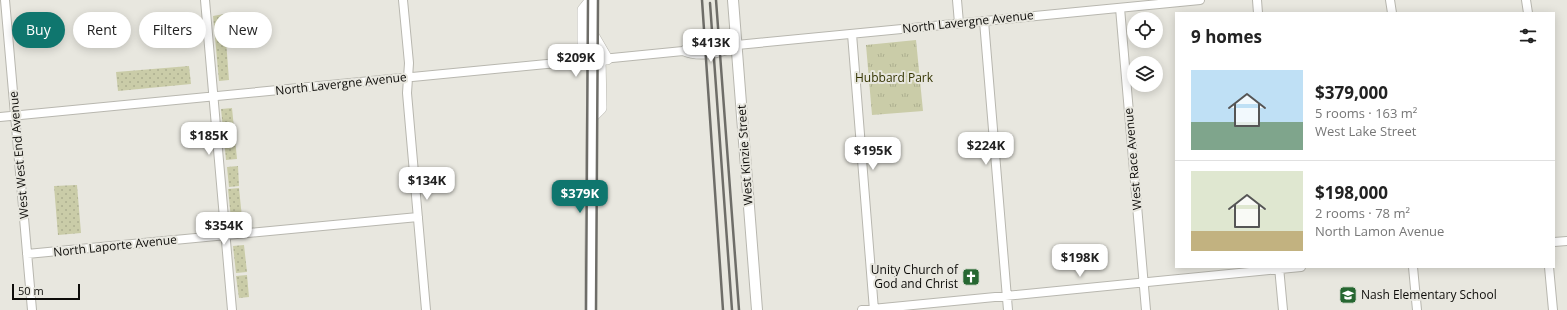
<!DOCTYPE html>
<meta charset="utf-8">
<style>
:root{--surface:#fff;--page:#f2f2f2;--text:#222;--muted:#767676;--line:#e0e0e0;--accent:#0f766e}
body{margin:0;font-family:"Open Sans",sans-serif;background:var(--page);color:var(--text);height:100vh;display:flex;flex-direction:column;font-size:15px;white-space:nowrap}
*{box-sizing:border-box;margin:0}
p{font-size:13px;color:var(--muted)}
.icon{flex:none;width:22px;height:22px;fill:none;stroke:currentColor;stroke-width:2;stroke-linecap:round;stroke-linejoin:round}
.map{position:relative;flex:1;overflow:hidden}
.drawer{position:absolute;left:1175px;top:12px;width:380px;height:256px;display:flex;flex-direction:column;background:var(--surface);border-radius:0px;box-shadow:0 2px 10px #0003}
.drawer>*{flex:none}
.top-card{position:absolute;left:12px;top:12px;width:380px;height:36px;display:flex;gap:8px}
.controls{position:absolute;left:1127px;top:12px;display:grid;gap:8px}
.controls a{display:grid;place-items:center;width:36px;height:36px;border-radius:50%;background:var(--surface);box-shadow:0 2px 10px #0003;font-size:20px}
.scale{position:absolute;left:12px;bottom:10px;width:68px;box-sizing:border-box;padding-left:4px;border:2px solid #0d0c09;border-top:0;font-size:11px;line-height:14px;white-space:nowrap;color:#0d0c09;-webkit-text-stroke:3px #e8e7df;paint-order:stroke}
.price{position:absolute;translate:-50% -34px;padding:0 9px;border-radius:8px;background:#fff;color:#222;font-size:13px;line-height:26px;filter:drop-shadow(0 1px 2px #0008)}
.price::after{content:'';position:absolute;left:50%;top:24px;width:12px;height:9px;margin-left:-6px;background:inherit;clip-path:polygon(0 0,100% 0,50% 100%)}
.price.selected{background:var(--accent);color:#fff}
ul{padding:0;list-style:none}
li{display:flex;align-items:center;gap:12px;height:100px;padding:0 16px}
li+li{border-top:1px solid var(--line)}
li span{display:grid;place-items:center;flex:none;width:112px;height:80px;border-radius:0px;color:#555}
li>.icon{margin-inline-start:auto}
span .icon{width:48px;height:48px;fill:#fffc;stroke-width:1}
li b{font-size:17px}
h2{display:flex;justify-content:space-between;align-items:center;height:48px;padding:0 16px;font-size:17px}
.chip{padding:0 14px;border-radius:18px;background:var(--surface);box-shadow:0 2px 10px #0003;font-size:14px;line-height:36px}
.chip.selected{background:var(--accent);color:#fff}
.map>svg:first-child{display:block}
.grass{fill:url(#grass-dots)}
.park{fill:url(#park-tufts)}
.lines{fill:none;stroke-linecap:round;stroke-linejoin:round}
.minor-casing{stroke:#b8b7af;stroke-width:10}
.tertiary-casing{stroke:#b8b7af;stroke-width:12}
.secondary-casing{stroke:#b8b7af;stroke-width:12}
.minor{stroke:#fff;stroke-width:8}
.tertiary{stroke:#fff;stroke-width:10}
.secondary{stroke:#fff;stroke-width:11}
.rail{stroke:#6e6d68;stroke-width:2.5}
.labels{text-anchor:middle;stroke-width:4;stroke-linejoin:round;paint-order:stroke}
.street-label{font-size:12px;fill:#0d0c09;stroke:#e8e7df}
.park-label{font-size:12px;fill:#333400;stroke:#e8e7df}
.poi-label{font-size:12px;fill:#0d0c09;stroke:#e8e7df;text-anchor:end}
</style>
<div class="map">
<svg width="1567" height="310" viewBox="0 0 1567 310">
<defs>
<pattern id="grass-dots" width="8" height="8" patternUnits="userSpaceOnUse"><rect width="8" height="8" fill="#cacca8"/><path d="M2 2h.1M6 6h.1" fill="none" stroke="#acae8f" stroke-width="1.8" stroke-linecap="round"/></pattern>
<pattern id="park-tufts" width="24" height="20" patternUnits="userSpaceOnUse"><rect width="24" height="20" fill="#cacca8"/><path d="M3 7l-1-3M5 7V3M7 7l1-3M15 17l-1-3M17 17v-4M19 17l1-3" fill="none" stroke="#acae8f"/></pattern>
</defs>
<rect width="100%" height="100%" fill="#e8e7df"/>
<path class="grass" d="M224,14L229,80L219,81L213,16Z
M189,66L191,84L118,91L116,72Z
M232,108L237,159L226,160L221,109Z
M238,166L239,186L229,187L227,167Z
M77,185L81,233L58,235L54,186Z
M239,188L242,218L231,219L228,189Z
M244,245L247,272L236,273L233,246Z
M247,275L249,297L239,298L236,276Z"/>
<path class="park" d="M916,40L923,111L872,115L866,45Z"/>
<g class="lines">
<defs>
<path id="minor" d="M5,0L32,310
M205,0L232,310
M403,0L409,63L407,93L426,310
M957,0L959,23
M1257,0L1258,13
M1390,0L1392,13
M1526,0L1528,13
M1120,8L1146,310
M984,21L1008,310
M852,34L874,310
M683,51C697,40 721,40 737,45L1200,0
M602,59L683,51C699,58 722,54 737,45
M0,117L588,60
M1554,242L1567,241
M27,254L418,217
M1279,267L1283,310
M1413,267L1417,310
M1549,267L1553,310
M862,310L1301,267"/>
<path id="tertiary" d="M733,0L757,310"/>
<path id="secondary" d="M593,35L607,59
M583,61V10L591,0
M592,117L601,108L600,59
M590,310L593,0"/>
</defs>
<use href="#minor" class="minor-casing"/>
<use href="#tertiary" class="tertiary-casing"/>
<use href="#secondary" class="secondary-casing"/>
<use href="#minor" class="minor"/>
<use href="#tertiary" class="tertiary"/>
<use href="#secondary" class="secondary"/>
<path class="rail" d="M702,0L723,310
M716,0L739,310
M710,3L732,310
M586,310L588,0
M596,310L598,0"/>
</g>
<defs>
<symbol id="church-square" viewBox="-11 -11 22 22"><rect x="-9" y="-9" width="18" height="18" rx="4" fill="#266731" stroke="#e8e7df"/><path d="M-1.2-6h2.4v3.5h3.3v2.4h-3.3V6h-2.4V-.1h-3.3v-2.4h3.3Z" fill="#fff"/></symbol>
<symbol id="school-square" viewBox="-11 -11 22 22"><rect x="-9" y="-9" width="18" height="18" rx="4" fill="#266731" stroke="#e8e7df"/><path d="M0-5L7-2L0 1L-7-2ZM-4 1L0 2.5L4 1V4Q0 6-4 4Z" fill="#fff"/></symbol>
</defs>
<g fill-rule="evenodd">
<use href="#church-square" x="961" y="267" width="20" height="20"/>
<use href="#school-square" x="1338" y="285" width="20" height="20"/>
</g>
<g class="labels">
<g class="street-label">
<text transform="translate(968 22) rotate(-6)" y="4">North Lavergne Avenue</text>
<text transform="translate(341 84) rotate(-6)" y="4">North Lavergne Avenue</text>
<text transform="translate(19 155) rotate(-95)" y="4">West West End Avenue</text>
<text transform="translate(745 155) rotate(-94)" y="4">West Kinzie Street</text>
<text transform="translate(1133 159) rotate(-95)" y="4">West Race Avenue</text>
<text transform="translate(115 246) rotate(-6)" y="4">North Laporte Avenue</text>
</g>
<g class="park-label">
<text x="894" y="82">Hubbard Park</text>
</g>
<g class="poi-label">
<text x="958" y="274">Unity Church of<tspan x="958" dy="14">God and Christ</tspan></text>
<text x="1361" y="299" text-anchor="start">Nash Elementary School</text>
</g>
</g>
</svg>
<div class="controls">
<a><svg class="icon" aria-label="locate" viewBox="0 0 24 24"><circle cx="12" cy="12" r="6"/><path d="M12 2v4M12 18v4M2 12h4M18 12h4"/></svg></a>
<a><svg class="icon" aria-label="layers" viewBox="0 0 24 24"><path d="M12 4l9 5-9 5-9-5zM3 14l9 5 9-5"/></svg></a>
</div>
<div class="scale">50 m</div>
<b class="price" style="left:711px;top:63px">$413K</b>
<b class="price" style="left:576px;top:78px">$209K</b>
<b class="price" style="left:209px;top:156px">$185K</b>
<b class="price" style="left:986px;top:166px">$224K</b>
<b class="price" style="left:873px;top:171px">$195K</b>
<b class="price" style="left:427px;top:201px">$134K</b>
<b class="price selected" style="left:580px;top:214px">$379K</b>
<b class="price" style="left:224px;top:246px">$354K</b>
<b class="price" style="left:1080px;top:278px">$198K</b>
<div class="top-card">
<a class="chip selected">Buy</a>
<a class="chip">Rent</a>
<a class="chip">Filters</a>
<a class="chip">New</a>
</div>
<section class="drawer">
<h2>9 homes<svg class="icon" aria-label="filters" viewBox="0 0 24 24"><path d="M4 7h16M4 17h16"/><circle cx="9" cy="7" r="2"/><circle cx="15" cy="17" r="2"/></svg></h2>
<ul>
<li><span style="background:linear-gradient(#bfe0f5 65%,#7fa58c 0)"><svg class="icon" aria-label="home" viewBox="0 0 24 24"><path d="M3 11l9-7 9 7M6 9v11h12V9"/></svg></span><div><b>$379,000</b><p>5 rooms · 163 m²</p><p>West Lake Street</p></div></li>
<li><span style="background:linear-gradient(#dfe7d0 75%,#c2b280 0)"><svg class="icon" aria-label="home" viewBox="0 0 24 24"><path d="M3 11l9-7 9 7M6 9v11h12V9"/></svg></span><div><b>$198,000</b><p>2 rooms · 78 m²</p><p>North Lamon Avenue</p></div></li>
</ul>
</section>
</div>
